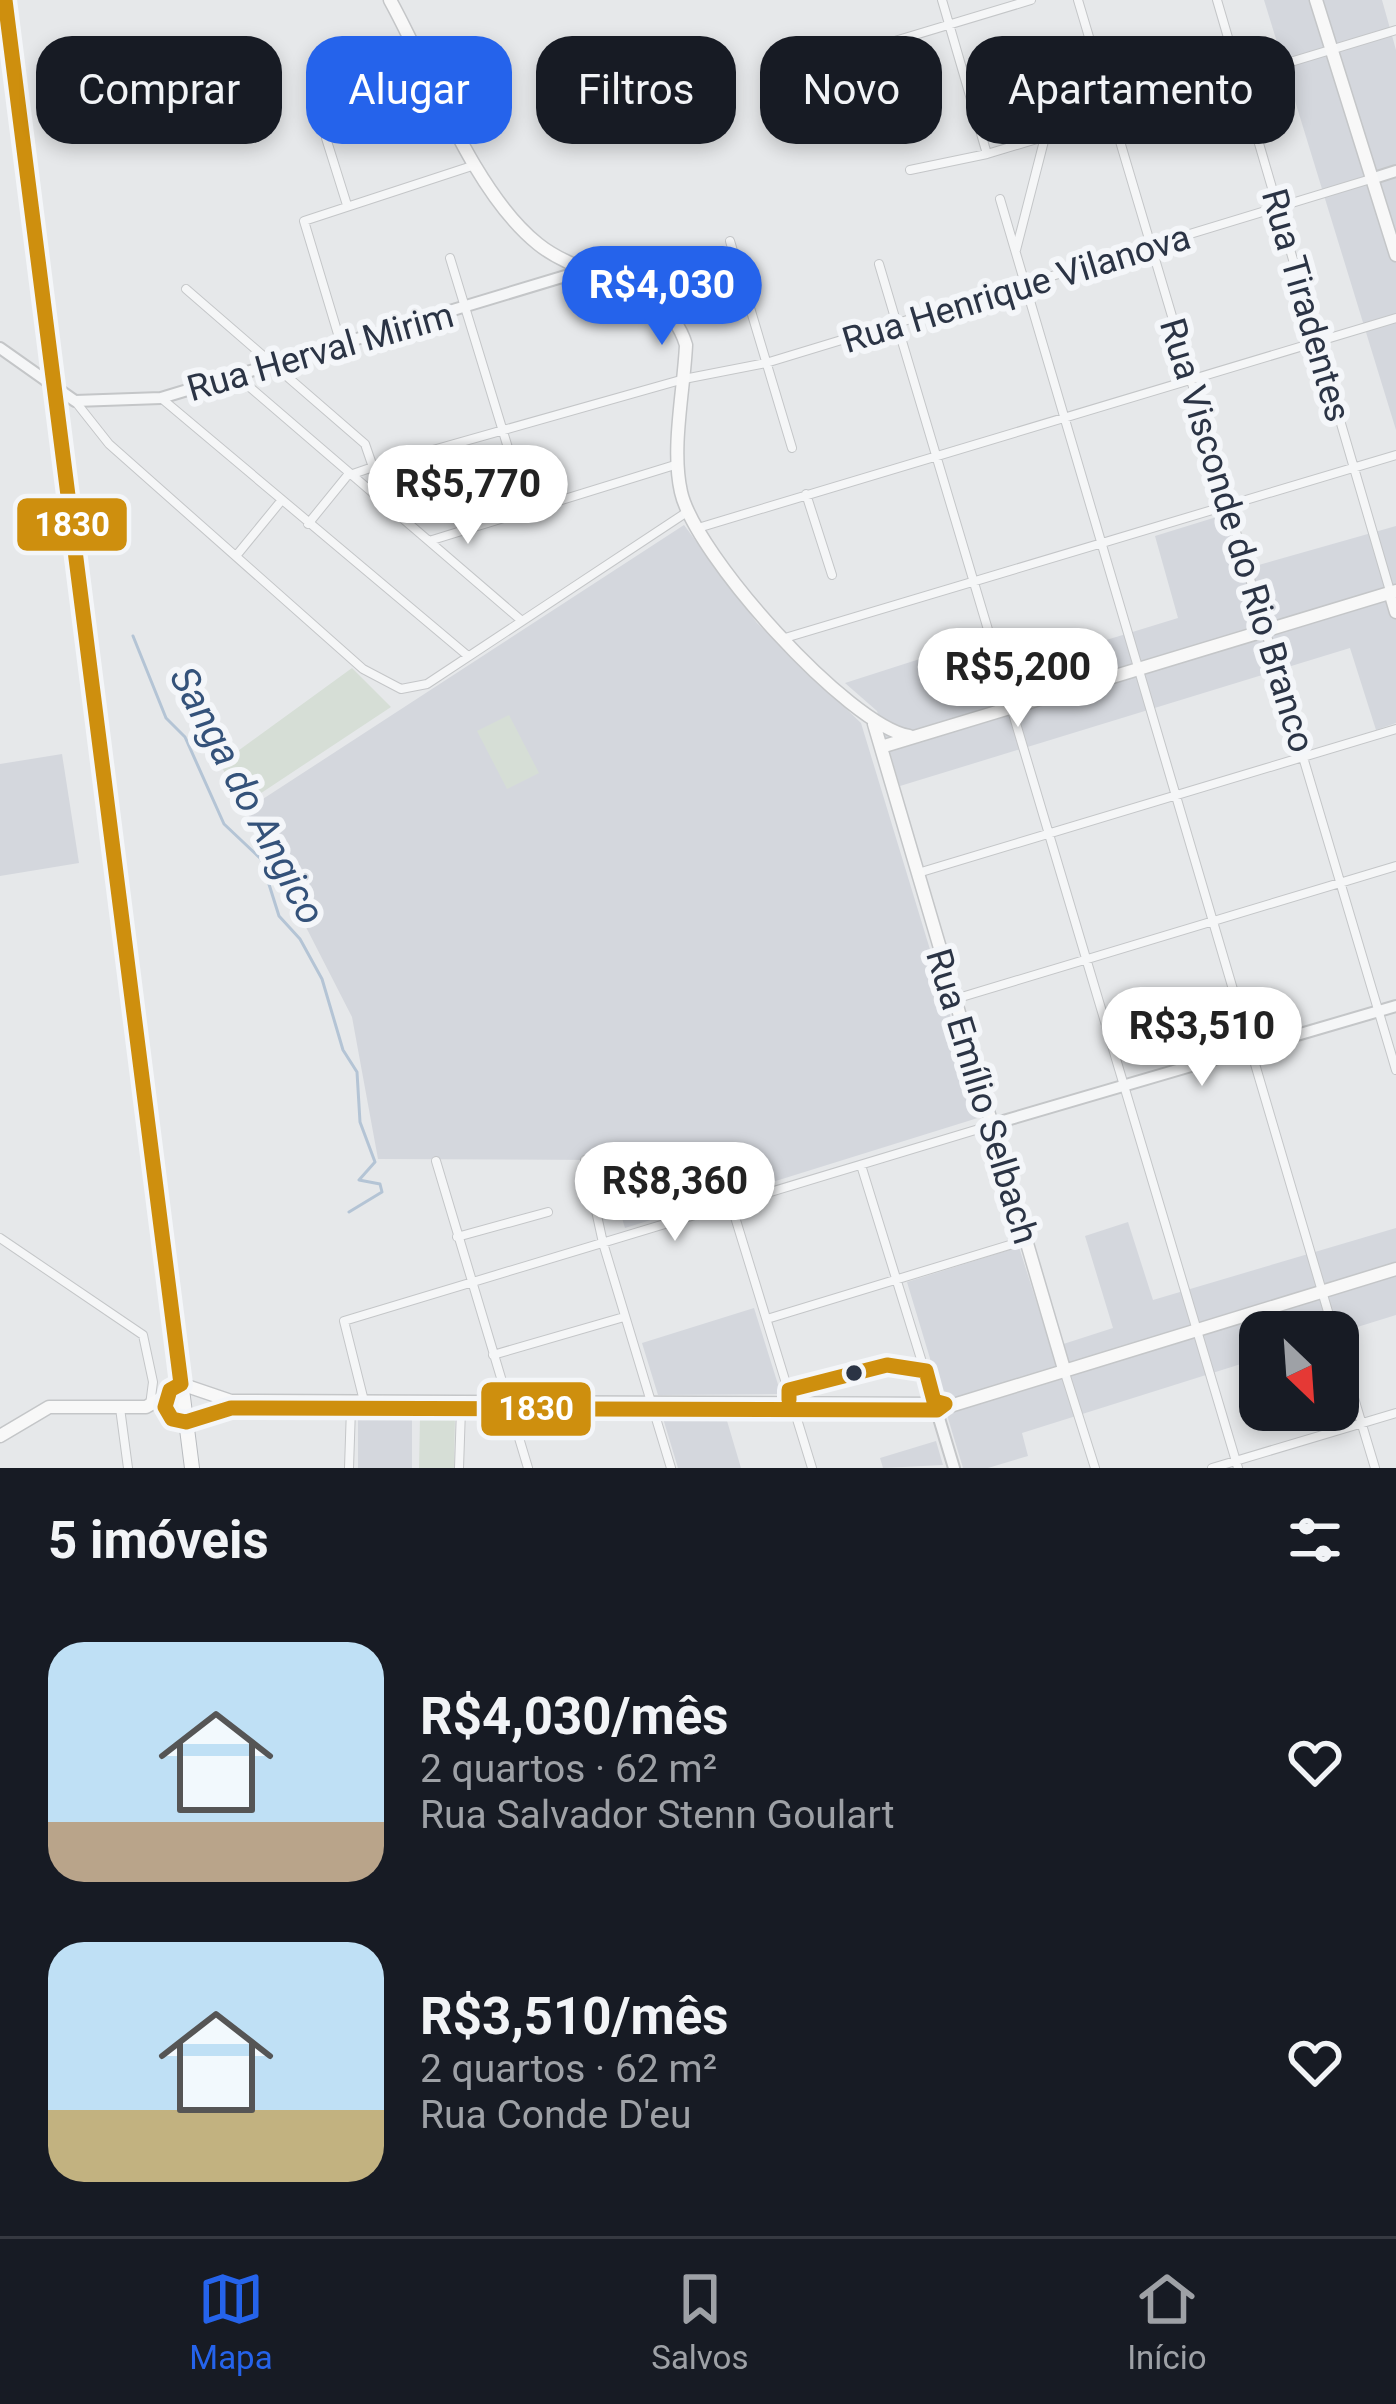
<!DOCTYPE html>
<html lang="pt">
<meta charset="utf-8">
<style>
:root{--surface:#171b24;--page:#20242c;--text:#f1f3f6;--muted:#9ea1a6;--line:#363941;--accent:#2563eb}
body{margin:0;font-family:Roboto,sans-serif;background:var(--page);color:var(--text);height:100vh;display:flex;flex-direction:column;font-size:45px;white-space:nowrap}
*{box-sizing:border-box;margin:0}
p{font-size:39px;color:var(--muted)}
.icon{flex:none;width:66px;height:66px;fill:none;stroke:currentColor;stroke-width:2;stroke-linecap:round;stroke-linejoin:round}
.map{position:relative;height:1468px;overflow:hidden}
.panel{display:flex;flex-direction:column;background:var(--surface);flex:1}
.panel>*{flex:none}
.guide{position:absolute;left:36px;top:36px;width:1326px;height:108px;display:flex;gap:24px}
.needle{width:78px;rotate:155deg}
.fabs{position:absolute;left:1239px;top:1311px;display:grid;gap:24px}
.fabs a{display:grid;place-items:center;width:120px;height:120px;border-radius:24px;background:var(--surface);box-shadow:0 6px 18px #0003;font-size:60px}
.price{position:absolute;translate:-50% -102px;padding:0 27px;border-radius:42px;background:#fff;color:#222;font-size:39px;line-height:78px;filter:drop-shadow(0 3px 6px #0008)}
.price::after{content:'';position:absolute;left:50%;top:72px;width:36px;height:27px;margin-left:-18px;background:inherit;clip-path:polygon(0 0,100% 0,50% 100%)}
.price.on{background:var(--accent);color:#fff}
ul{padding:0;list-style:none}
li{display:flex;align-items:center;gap:36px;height:300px;padding:0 48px}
li span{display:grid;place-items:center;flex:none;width:336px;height:240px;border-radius:36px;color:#555}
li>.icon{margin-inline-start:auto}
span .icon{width:144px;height:144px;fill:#fffc;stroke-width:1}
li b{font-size:51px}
h2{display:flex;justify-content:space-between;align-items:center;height:144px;padding:0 48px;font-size:51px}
.chip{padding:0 42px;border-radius:36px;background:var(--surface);box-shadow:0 6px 18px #0003;font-size:42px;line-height:108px}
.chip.on{background:var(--accent);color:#fff}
.menu{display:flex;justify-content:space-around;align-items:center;height:168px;border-top:3px solid var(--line);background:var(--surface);font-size:33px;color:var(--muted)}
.menu a{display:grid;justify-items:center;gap:6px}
.menu .on{color:var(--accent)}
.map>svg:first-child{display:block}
.built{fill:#d4d7dd}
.green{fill:#d6ded6}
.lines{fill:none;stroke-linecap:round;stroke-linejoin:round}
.stream{stroke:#b4c4d5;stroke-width:3}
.minor-casing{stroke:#c4c6c8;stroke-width:10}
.tertiary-casing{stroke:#c4c6c8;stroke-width:14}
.secondary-casing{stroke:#c4c6c8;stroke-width:15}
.trunk-casing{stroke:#b8bbbf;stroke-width:16}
.minor{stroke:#f5f6f7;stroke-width:8}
.tertiary{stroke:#f5f6f7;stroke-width:10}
.secondary{stroke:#f8f8f8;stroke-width:12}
.trunk{stroke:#f8f8f8;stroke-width:14}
.bus-1-casing{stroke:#f4f6f9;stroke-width:24}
.bus-1{stroke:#ce8f0e;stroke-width:15}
.bus-dot{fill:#2b3445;stroke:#f4f6f9;stroke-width:4.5}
.labels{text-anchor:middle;stroke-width:12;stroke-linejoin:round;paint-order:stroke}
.street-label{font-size:36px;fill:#2b3445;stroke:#f4f6f9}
.water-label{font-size:39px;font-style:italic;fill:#34527a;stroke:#f4f6f9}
.line-badge{stroke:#f4f6f9;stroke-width:4.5}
.badge-label{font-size:33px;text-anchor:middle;font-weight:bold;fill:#fff}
</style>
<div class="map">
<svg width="1396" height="1468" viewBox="0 0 1396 1468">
<rect width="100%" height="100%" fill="#e6e8ea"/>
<path class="built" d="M1264,0H1382L1396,50V430Z
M1223,515L1241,570L1396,526V723L1376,730L1350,648L900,786L877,711L845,683L926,657L937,692L1178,618L1155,536Z
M684,525L757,623L861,723L981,1117L625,1228L604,1160L378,1159L352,1017L246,810Z
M62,754L79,863L0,876V764Z
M1128,1222L1153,1300L1396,1228V1315L1338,1333L1260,1332V1358L1022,1433L1028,1456L988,1468H963L907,1282L1019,1247L1051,1348L1113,1328L1085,1236Z
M754,1308L781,1394L658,1395L642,1343Z
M725,1414L741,1468H678L662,1415Z
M358,1415H412V1468H358Z
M936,1441L943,1465L883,1468L880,1458Z"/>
<path class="green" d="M352,668L391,707L243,805L220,764Z
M509,715L539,773L507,789L477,731Z
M420,1416H455L454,1468H419Z"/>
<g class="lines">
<path class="stream" d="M133,636L166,718L185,737L224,824L261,859L279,916L300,939L322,979L343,1050L357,1072L360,1122L375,1162L359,1180L380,1184L382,1192L349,1212"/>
<defs>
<path id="minor" d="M942,0L987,154
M1078,0L1396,1070
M1217,0L1390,591
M845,56L1031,0
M326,138L347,205
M910,170L987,154L1396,30
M1000,199L1334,1332
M730,241L792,448
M1016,250L1045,137
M450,258L527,510
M879,264L1238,1468
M186,289L365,444L386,505
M341,344L304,221L475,165
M238,377L522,621
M161,398L468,656
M75,401L109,444L363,669L401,689L427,684L687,512
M806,494L832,575
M308,524L347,476L373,467L684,379L766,363L1374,178
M698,528L1396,318
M429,541L678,464
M236,556L281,501
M785,638L1396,455
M918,873L1396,729
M955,999L1396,866
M585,1160L603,1243L671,1468
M436,1161L528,1468
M861,1165L934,1401
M731,1204L812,1468
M457,1237L548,1212
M0,1238L143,1335L153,1382L150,1405
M767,1319L1026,1240
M1338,1345L1375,1468
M493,1355L624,1317
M1064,1370L1095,1468
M364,1401L344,1321L992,1125
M120,1408L128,1468
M349,1468L351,1408
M459,1468L461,1409
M1212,1468L1396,1413"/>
<path id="tertiary" d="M1374,178L1396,171
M0,348L75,401L161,398L582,271
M993,1124L1396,1006
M935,1405L954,1468"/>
<path id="secondary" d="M390,0C431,74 473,192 538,244C585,282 667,280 686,345C684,390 671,448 681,492C695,555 848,725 909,736
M1316,0L1396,255
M1390,592L1396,612
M874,724L1064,1369
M881,747L1396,591
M945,1404L231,1401L181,1384L165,1401L172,1419L186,1422L231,1408L937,1410L1396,1269
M0,1436L49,1407H146L165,1396"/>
<path id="trunk" d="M5,0L192,1468"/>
</defs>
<use href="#minor" class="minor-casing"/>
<use href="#tertiary" class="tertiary-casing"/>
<use href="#secondary" class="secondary-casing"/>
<use href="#trunk" class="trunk-casing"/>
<use href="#minor" class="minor"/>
<use href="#tertiary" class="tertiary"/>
<use href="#secondary" class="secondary"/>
<use href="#trunk" class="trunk"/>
<defs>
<path id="bus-1" d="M5,0L181,1384
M181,1384L170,1390L165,1407L172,1419L186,1422L231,1408L937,1410L945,1404
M789,1400V1390L887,1365L926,1371L934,1401L945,1404"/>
</defs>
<use href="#bus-1" class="bus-1-casing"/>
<use href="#bus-1" class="bus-1"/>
</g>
<circle class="bus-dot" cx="854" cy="1373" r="10"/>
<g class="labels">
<g class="street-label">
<text transform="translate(1016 288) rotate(-17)" y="13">Rua Henrique Vilanova</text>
<text transform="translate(1307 305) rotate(74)" y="13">Rua Tiradentes</text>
<text transform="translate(320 351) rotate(-16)" y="13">Rua Herval Mirim</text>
<text transform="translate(1238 535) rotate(73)" y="13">Rua Visconde do Rio Branco</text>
<text transform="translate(983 1096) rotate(73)" y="13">Rua Emílio Selbach</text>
</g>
<g class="water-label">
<text transform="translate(248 795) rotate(62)" y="14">Sanga do Angico</text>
</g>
</g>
<g class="line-badge">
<rect x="15" y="496" width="114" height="57" rx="12" fill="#ce8f0e"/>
<rect x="479" y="1380" width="114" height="58" rx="12" fill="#ce8f0e"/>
</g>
<g class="badge-label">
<text x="72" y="536">1830</text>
<text x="536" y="1420">1830</text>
</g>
</svg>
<div class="fabs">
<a><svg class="needle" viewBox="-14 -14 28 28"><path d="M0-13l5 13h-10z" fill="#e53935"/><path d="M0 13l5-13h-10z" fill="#9ea1a6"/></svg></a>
</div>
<b class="price on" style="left:662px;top:348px">R$4,030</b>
<b class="price" style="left:468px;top:547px">R$5,770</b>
<b class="price" style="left:1018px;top:730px">R$5,200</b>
<b class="price" style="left:1202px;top:1089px">R$3,510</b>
<b class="price" style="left:675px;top:1244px">R$8,360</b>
<div class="guide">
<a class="chip">Comprar</a>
<a class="chip on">Alugar</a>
<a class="chip">Filtros</a>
<a class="chip">Novo</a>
<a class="chip">Apartamento</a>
</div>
</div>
<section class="panel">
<h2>5 imóveis<svg class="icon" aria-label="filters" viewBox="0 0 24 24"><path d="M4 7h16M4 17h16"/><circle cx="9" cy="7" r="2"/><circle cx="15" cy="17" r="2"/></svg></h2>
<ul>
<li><span style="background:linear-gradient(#bfe0f5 75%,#b9a48a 0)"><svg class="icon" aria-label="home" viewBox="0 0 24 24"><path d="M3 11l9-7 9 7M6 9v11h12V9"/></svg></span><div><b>R$4,030/mês</b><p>2 quartos · 62 m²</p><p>Rua Salvador Stenn Goulart</p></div><svg class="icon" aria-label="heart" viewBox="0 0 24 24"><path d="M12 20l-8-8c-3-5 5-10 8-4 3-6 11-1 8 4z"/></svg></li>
<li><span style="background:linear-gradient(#bfe0f5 70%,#c2b280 0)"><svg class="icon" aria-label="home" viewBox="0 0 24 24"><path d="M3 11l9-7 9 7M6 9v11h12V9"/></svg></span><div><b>R$3,510/mês</b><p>2 quartos · 62 m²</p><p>Rua Conde D'eu</p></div><svg class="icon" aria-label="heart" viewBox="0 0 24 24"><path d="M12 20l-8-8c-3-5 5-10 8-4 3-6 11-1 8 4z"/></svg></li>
</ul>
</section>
<nav class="menu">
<a class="on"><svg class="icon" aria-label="map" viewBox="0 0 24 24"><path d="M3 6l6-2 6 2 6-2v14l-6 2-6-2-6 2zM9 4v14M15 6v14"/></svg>Mapa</a>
<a><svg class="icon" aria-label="saved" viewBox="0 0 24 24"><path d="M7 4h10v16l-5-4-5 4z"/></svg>Salvos</a>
<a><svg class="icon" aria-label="home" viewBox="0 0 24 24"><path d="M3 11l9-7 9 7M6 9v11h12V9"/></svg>Início</a>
</nav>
